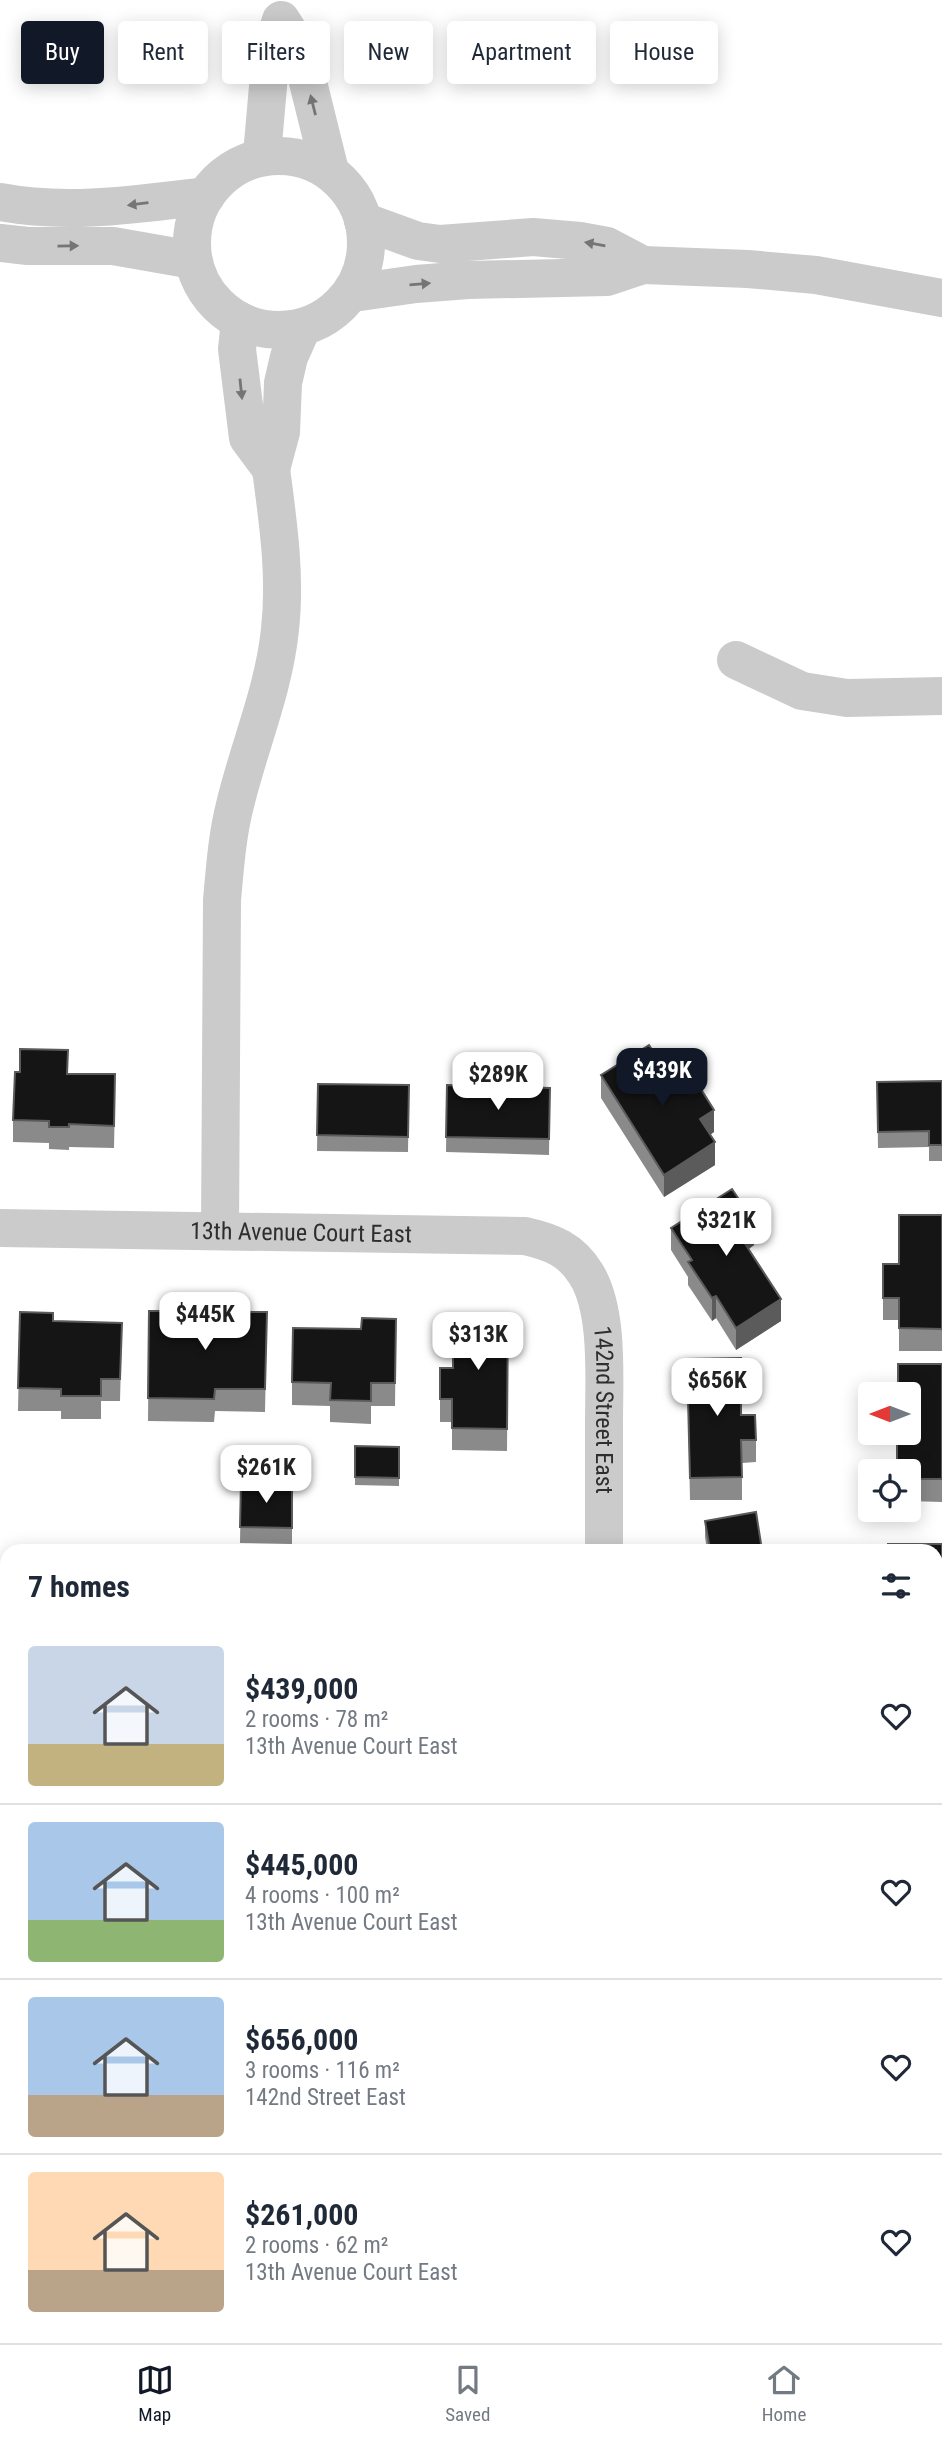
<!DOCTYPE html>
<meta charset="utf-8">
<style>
:root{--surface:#fff;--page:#f2f2f3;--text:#1f2937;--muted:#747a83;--line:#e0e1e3;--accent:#111827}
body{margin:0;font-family:"Roboto Condensed",sans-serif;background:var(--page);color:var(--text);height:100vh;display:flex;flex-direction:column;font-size:26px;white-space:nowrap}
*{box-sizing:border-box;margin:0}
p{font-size:23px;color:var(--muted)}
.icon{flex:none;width:38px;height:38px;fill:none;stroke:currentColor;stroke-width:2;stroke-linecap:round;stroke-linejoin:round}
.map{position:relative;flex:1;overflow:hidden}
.sheet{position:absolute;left:0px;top:1544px;width:943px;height:800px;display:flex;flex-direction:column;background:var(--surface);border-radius:21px 21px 0 0;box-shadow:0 4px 18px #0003}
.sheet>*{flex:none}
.hud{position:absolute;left:21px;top:21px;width:901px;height:63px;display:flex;gap:14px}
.needle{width:46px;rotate:270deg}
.fabs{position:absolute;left:858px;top:1382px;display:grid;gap:14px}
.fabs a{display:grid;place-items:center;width:63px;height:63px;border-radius:7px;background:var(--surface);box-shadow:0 4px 18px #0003;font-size:35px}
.price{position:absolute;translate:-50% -60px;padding:0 16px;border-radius:14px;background:#fff;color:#222;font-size:23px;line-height:46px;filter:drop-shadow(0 2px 4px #0008)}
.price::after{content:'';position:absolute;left:50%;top:42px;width:21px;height:16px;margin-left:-10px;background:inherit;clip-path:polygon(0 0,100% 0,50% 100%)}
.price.active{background:var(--accent);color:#fff}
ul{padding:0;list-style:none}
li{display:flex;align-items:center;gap:21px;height:175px;padding:0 28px}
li+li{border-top:2px solid var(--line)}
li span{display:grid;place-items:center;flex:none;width:196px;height:140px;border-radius:7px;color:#555}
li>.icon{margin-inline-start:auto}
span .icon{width:84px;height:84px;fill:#fffc;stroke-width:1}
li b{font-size:30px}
h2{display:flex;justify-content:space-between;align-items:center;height:84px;padding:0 28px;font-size:30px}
.pill{padding:0 24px;border-radius:7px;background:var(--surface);box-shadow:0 4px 18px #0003;font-size:24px;line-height:63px}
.pill.active{background:var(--accent);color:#fff}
.tab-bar{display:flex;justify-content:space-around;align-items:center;height:98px;border-top:2px solid var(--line);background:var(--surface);font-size:19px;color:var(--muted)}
.tab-bar a{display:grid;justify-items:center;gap:4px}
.tab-bar .active{color:var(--accent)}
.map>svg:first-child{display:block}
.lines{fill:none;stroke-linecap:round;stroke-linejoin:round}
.street{stroke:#cbcbcb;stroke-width:38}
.wall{fill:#8a8a8a}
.shaded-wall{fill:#5b5b5b}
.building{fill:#151515;stroke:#5b5b5b;stroke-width:2}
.oneway{fill:#757575}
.labels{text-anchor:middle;stroke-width:7;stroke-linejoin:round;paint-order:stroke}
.street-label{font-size:24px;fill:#2e2e2e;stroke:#fff}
</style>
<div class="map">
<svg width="942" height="2343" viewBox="0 0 942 2343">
<rect width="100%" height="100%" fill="#fff"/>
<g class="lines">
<g class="street">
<path d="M262,155L271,52L281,20L300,50L330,171"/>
<circle cx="279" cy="243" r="87"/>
<path d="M0,202C68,215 138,204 206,196"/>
<path d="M0,243L28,246H113L193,260"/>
<path d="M643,265L748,269L816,275L942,298"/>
<path d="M353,293L416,284L468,280L607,277L643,265L607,246L580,241L533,237L440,244L418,241L363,221"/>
<path d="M240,321L237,349L248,438L271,469L281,432L283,383L289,357L302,328"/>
<path d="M736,660L802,691L847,698L942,696"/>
<path id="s1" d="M0,1228L525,1236C551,1242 571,1249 586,1274C609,1310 604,1380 604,1421C604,1464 604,1507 604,1550"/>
<path d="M220,1230L222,900C225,868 227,836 235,805C249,746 274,690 280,629C286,576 278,522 271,469"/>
<path d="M0,1994L7,1977"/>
<path d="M403,2343L406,2336"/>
</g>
</g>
<path class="wall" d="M67,1074L115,1097L114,1148L69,1147V1150L49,1149V1143L13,1142V1120Z
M601,1075L670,1078L714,1132L710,1135L715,1165L664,1197L601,1098Z
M942,1081V1161H929V1147L878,1148L877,1082Z
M318,1084L409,1085L408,1152L317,1151Z
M447,1085L550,1088L549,1155L446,1152Z
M942,1215V1351H899V1320H883V1298L899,1264Z
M671,1228L754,1245L749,1249L781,1321L736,1350L716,1318L712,1321L688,1285V1277L671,1250Z
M149,1311L267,1312L265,1412L215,1411L214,1422L148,1421Z
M20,1312L53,1321L122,1323L120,1401H101V1419H61V1411H18Z
M508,1315L507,1451L452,1450V1422H440V1368H453Z
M396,1319L395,1406H371V1424L330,1422V1406L292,1405V1382L361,1329Z
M687,1359L741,1415L756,1440V1462L742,1463V1500H690Z
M942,1364V1502L908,1501V1472Z
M355,1446L399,1447V1486L355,1485Z
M241,1482L292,1483V1544L240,1543Z
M705,1521L762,1550H707L705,1537Z
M942,1544V1629H936V1550Z
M0,1628L7,1635V1729L0,1721Z
M936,1661H942V1809H936Z
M936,1822H942V1956H936Z
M936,1999H942V2087H936Z
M936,2093H942V2142H936Z
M7,2198V2291L0,2289V2218Z
M138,2336H208L225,2341L292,2343H138Z
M513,2336H547L544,2343H530Z"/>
<path class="shaded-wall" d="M714,1110V1132L700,1141V1119Z
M715,1142V1165L664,1197V1175Z
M754,1222V1245L738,1256V1233Z
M716,1296V1318L712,1321V1298Z
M781,1299V1321L736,1350V1328Z
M32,2336H37V2343H30Z
M197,2336H201L200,2343H196Z
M542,2336H547L544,2343H542Z"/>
<path class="building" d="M649,1045L670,1078L687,1067L714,1110L700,1119L715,1142L664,1175L601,1075Z
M20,1049L68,1050L67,1074H115L114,1126L69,1124V1127H49V1121L13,1120L15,1072H20Z
M942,1081V1145H929V1131L878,1132L877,1082Z
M318,1084L409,1085L408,1137L317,1135Z
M447,1085L550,1088L549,1139L446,1137Z
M732,1189L754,1222L738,1233L781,1299L736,1328L716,1296L712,1298L688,1262L692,1260L671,1228Z
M899,1215H942V1329L899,1328V1298H883V1264H899Z
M189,1306L224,1307V1312H267L265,1389H215L214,1399L148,1398L149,1311H189Z
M20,1312L53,1313V1321L122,1323L120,1379H101V1396H61V1389L18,1388Z
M453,1314L508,1315L507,1429L452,1428V1399H440V1368H453Z
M362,1318L396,1319L395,1383H371V1401L330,1400L331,1383L292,1382L293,1328L361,1329Z
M741,1358V1415H755L756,1440H741L742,1477L690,1478L687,1359Z
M898,1364H942V1479H908V1472H897V1433H908V1395H898Z
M355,1446L399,1447V1478L355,1477Z
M241,1482L292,1483V1528L240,1527Z
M756,1512L762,1550H710L705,1521Z
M888,1544H942V1613H936V1550H888Z
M260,1547L299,1548L298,1550H260Z
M450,1547H483V1550H450Z
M0,1628L7,1635V1706L0,1699Z
M936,1661H942V1786H936Z
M936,1822H942V1933H936Z
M936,1999H942V2071H936Z
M936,2093H942V2134H936Z
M7,2198V2269L0,2266V2218Z
M0,2310L7,2313V2336H32L30,2343H0Z
M175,2336H197L196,2342Z
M201,2336H208L225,2341L226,2336H292L290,2343H199Z
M728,2336H741L746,2338L747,2336H806L824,2343H725Z"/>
<defs><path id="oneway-solid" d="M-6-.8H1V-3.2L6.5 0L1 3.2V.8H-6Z" transform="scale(1.75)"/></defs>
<g class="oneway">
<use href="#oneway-solid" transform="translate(313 105) rotate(-104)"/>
<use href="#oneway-solid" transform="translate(138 204) rotate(173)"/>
<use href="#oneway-solid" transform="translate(595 244) rotate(-170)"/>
<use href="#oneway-solid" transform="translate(68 246) rotate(-1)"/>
<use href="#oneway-solid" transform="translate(420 284) rotate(-5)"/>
<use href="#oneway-solid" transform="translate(241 389) rotate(84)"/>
</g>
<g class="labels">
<g class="street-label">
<text dy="8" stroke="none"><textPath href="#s1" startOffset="301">13th Avenue Court East</textPath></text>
<text dy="8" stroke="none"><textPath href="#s1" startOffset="738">142nd Street East</textPath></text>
</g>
</g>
</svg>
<div class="fabs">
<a><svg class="needle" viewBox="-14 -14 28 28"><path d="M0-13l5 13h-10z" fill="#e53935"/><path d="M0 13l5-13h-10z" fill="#747a83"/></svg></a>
<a><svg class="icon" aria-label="locate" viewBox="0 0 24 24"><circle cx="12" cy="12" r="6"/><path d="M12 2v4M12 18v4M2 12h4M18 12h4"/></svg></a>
</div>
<b class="price active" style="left:662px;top:1108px">$439K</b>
<b class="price" style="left:498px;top:1112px">$289K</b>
<b class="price" style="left:726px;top:1258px">$321K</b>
<b class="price" style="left:205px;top:1352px">$445K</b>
<b class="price" style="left:478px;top:1372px">$313K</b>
<b class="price" style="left:717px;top:1418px">$656K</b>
<b class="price" style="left:266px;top:1505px">$261K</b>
<div class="hud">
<a class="pill active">Buy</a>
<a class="pill">Rent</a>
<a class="pill">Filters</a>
<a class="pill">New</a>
<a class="pill">Apartment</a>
<a class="pill">House</a>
</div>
<section class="sheet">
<h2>7 homes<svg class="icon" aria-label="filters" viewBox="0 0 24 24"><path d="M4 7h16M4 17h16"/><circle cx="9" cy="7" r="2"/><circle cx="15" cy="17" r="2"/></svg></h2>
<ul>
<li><span style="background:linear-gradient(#c9d6e8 70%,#c2b280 0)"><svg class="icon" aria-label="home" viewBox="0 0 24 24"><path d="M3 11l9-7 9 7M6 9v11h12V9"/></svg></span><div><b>$439,000</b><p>2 rooms · 78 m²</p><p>13th Avenue Court East</p></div><svg class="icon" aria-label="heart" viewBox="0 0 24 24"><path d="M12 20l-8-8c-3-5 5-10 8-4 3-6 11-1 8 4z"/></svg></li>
<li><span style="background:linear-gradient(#a9c7e8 70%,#8fb573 0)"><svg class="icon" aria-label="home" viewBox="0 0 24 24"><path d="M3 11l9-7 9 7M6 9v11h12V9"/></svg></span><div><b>$445,000</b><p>4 rooms · 100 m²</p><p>13th Avenue Court East</p></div><svg class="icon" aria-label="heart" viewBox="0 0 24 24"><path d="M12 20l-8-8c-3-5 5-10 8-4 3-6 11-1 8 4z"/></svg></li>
<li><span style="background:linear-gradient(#a9c7e8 70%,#b9a48a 0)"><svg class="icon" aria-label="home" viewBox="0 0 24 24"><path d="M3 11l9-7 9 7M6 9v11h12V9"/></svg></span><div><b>$656,000</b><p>3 rooms · 116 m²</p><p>142nd Street East</p></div><svg class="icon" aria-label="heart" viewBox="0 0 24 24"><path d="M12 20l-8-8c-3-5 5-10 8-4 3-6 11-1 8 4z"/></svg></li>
<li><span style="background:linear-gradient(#ffd9b3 70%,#b9a48a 0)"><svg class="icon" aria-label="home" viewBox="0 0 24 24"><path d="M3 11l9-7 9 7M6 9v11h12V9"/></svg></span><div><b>$261,000</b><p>2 rooms · 62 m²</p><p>13th Avenue Court East</p></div><svg class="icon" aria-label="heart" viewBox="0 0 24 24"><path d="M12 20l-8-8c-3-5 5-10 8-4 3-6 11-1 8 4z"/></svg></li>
</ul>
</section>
</div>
<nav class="tab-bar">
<a class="active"><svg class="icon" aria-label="map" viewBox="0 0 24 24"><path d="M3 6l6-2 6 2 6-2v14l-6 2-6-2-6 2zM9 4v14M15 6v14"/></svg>Map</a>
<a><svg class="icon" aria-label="saved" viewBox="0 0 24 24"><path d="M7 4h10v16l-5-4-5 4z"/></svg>Saved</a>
<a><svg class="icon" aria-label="home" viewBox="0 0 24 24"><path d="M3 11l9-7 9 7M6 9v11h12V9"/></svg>Home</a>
</nav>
